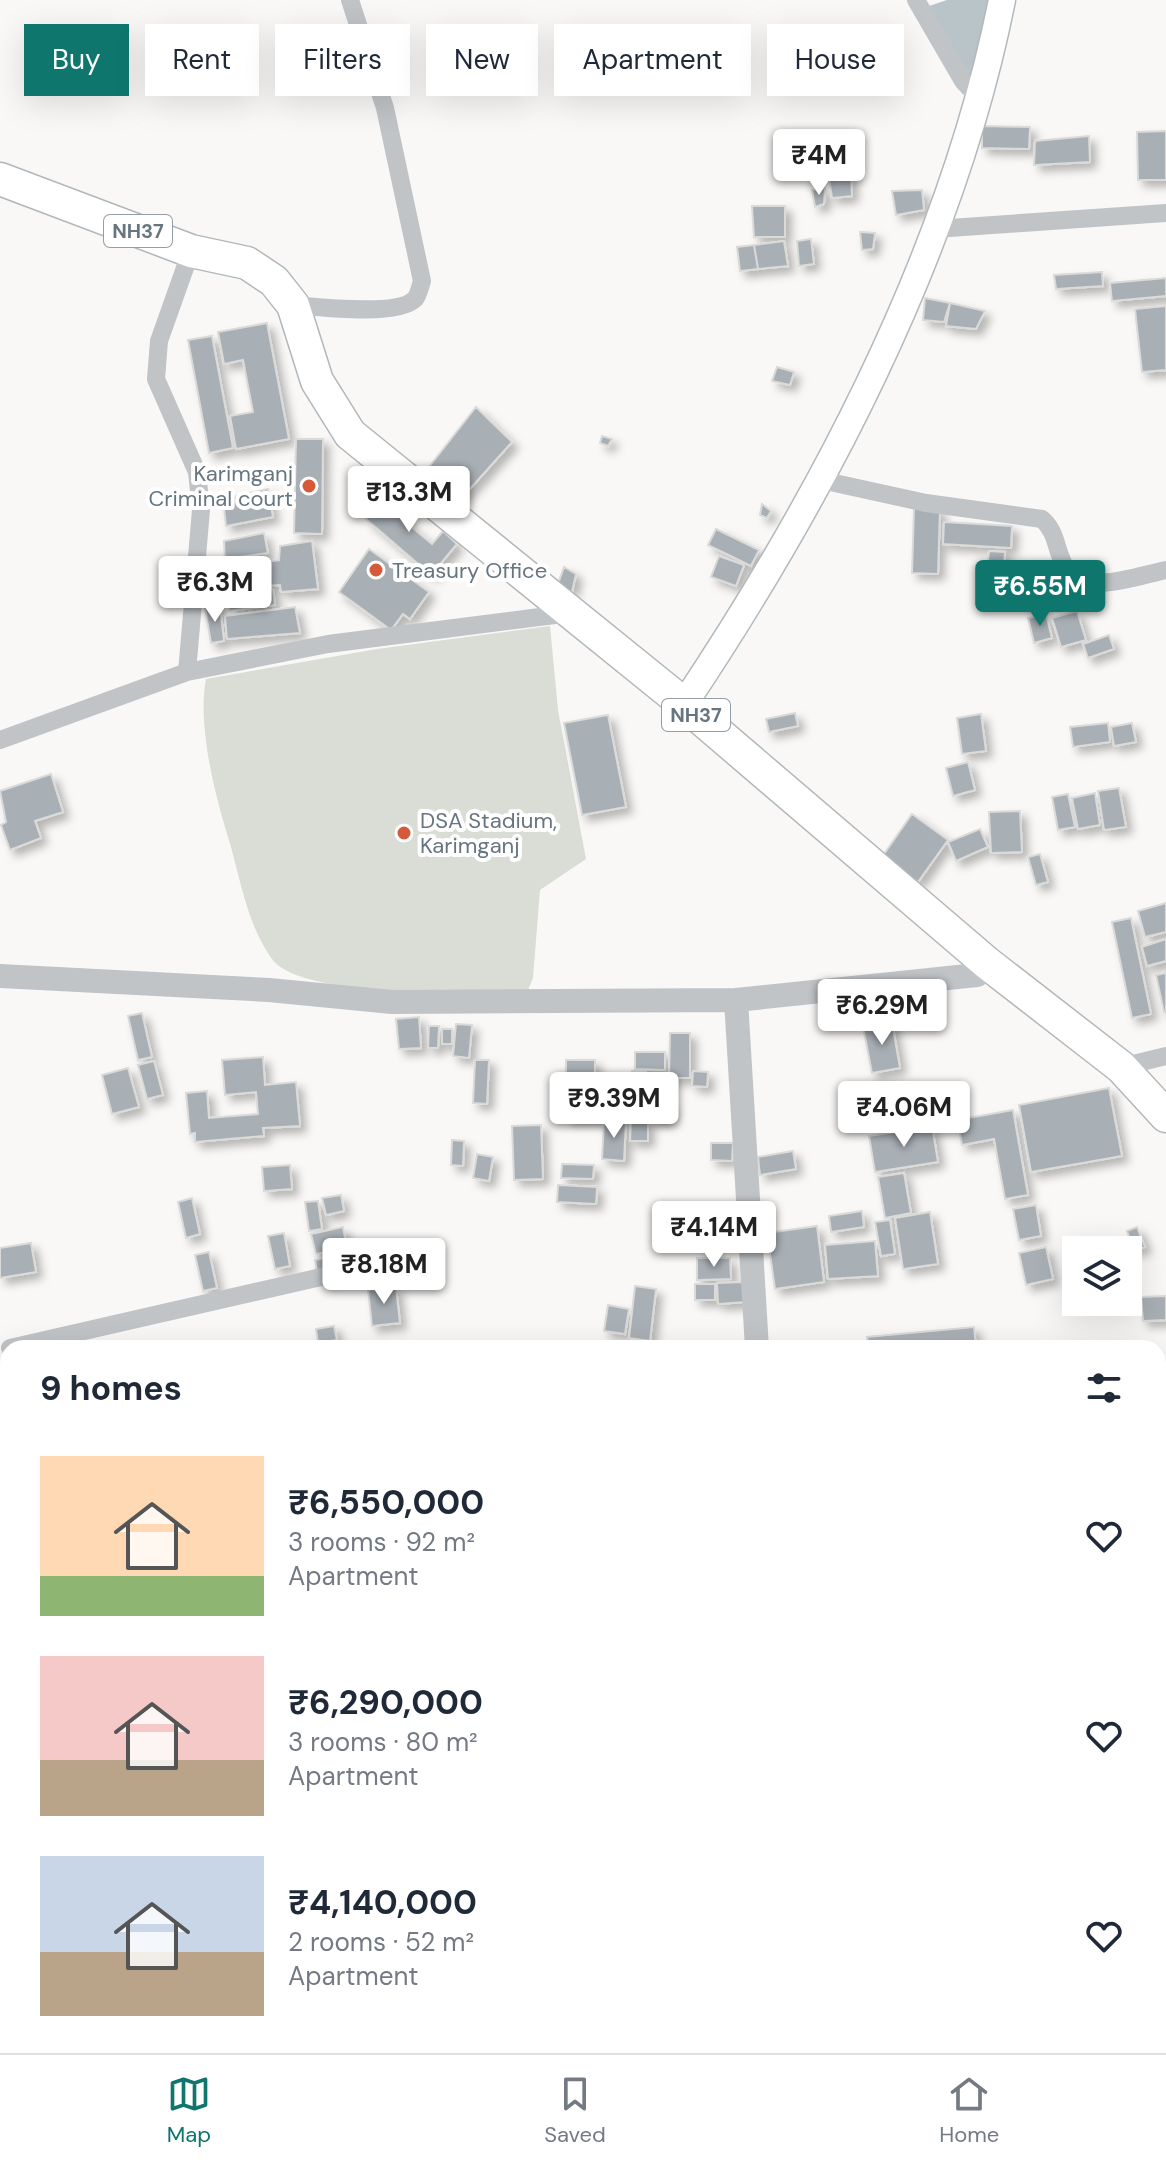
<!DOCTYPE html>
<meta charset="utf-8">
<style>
:root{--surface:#fff;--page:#f2f2f3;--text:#1f2937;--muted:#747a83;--line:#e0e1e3;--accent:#0f766e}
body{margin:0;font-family:"DM Sans",sans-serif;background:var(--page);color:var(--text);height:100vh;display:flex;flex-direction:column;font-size:30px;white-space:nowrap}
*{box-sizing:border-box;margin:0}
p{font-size:26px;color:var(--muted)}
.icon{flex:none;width:44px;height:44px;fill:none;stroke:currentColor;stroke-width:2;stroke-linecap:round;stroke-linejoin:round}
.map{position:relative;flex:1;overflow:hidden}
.sheet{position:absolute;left:0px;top:1340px;width:1166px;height:714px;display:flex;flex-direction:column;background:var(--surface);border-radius:24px 24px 0 0;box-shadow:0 8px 32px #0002}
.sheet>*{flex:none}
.top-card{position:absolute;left:24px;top:24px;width:1118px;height:72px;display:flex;gap:16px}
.tools{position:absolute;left:1062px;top:1236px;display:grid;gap:16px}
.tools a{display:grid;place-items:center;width:80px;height:80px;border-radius:0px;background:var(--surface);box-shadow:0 8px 32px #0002;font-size:40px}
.price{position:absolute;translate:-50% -68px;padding:0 18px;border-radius:8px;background:#fff;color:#222;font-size:26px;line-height:52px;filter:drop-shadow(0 2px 4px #0008)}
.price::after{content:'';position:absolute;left:50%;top:48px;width:24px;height:18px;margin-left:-12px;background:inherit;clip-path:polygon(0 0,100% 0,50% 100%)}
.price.on{background:var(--accent);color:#fff}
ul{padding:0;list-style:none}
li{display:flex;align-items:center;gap:24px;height:200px;padding:0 40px}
li span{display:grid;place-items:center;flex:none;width:224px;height:160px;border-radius:0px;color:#555}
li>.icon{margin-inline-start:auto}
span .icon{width:96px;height:96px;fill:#fffc;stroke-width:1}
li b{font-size:34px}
h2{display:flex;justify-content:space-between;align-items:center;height:96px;padding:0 40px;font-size:34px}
.tag{padding:0 28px;border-radius:0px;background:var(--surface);box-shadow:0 8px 32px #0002;font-size:28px;line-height:72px}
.tag.on{background:var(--accent);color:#fff}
.menu{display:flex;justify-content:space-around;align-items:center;height:112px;border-top:2px solid var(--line);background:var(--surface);font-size:22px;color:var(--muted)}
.menu a{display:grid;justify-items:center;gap:4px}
.menu .on{color:var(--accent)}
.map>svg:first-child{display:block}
.green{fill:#d9ddd6}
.water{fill:#b9c4c8}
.building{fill:#a8afb5;stroke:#dadad9;stroke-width:2;filter:url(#shadow)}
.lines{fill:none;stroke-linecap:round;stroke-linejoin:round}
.secondary-casing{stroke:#b2b8bc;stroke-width:29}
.trunk-casing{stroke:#b3b7ba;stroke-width:35}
.minor{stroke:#c0c4c7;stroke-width:18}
.tertiary{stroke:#c0c4c7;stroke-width:24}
.secondary{stroke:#fff;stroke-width:26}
.trunk{stroke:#fff;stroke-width:32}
.poi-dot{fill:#d65939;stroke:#fff;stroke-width:3}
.labels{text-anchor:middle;stroke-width:8;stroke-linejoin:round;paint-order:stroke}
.shield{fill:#fff;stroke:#949ea5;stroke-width:2}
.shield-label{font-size:20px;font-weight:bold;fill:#66757f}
.poi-label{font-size:22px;fill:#66757f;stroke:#fff;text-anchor:start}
</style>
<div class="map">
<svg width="1166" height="2053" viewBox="0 0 1166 2053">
<defs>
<filter id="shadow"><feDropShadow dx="6" dy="6" stdDeviation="4" flood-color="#0004"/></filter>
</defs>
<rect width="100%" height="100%" fill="#f9f8f6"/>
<path class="green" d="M550,626L558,710L586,859L540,890L533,978L526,995C475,993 301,999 272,959C248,927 240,878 229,840C215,796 197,724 206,679L377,649Z"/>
<path class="water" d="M947,0H996L974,85L926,7Z
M1166,1461V1629L1158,1632V1463Z
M0,1807L8,1820V2046H152L156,2053H8L0,2037Z"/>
<path class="building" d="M870,54L873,63L877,62L883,80L879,82L874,68L870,69L867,56Z
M982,126L1030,127L1029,149L982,148Z
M1166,131V180H1138L1137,132Z
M1089,136L1090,162L1034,165L1035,141Z
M851,175L852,196L832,198L829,177Z
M825,188L824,204L815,207L812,190Z
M922,190L924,210L896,215L892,191Z
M752,206H785V237H754Z
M860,232L875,233L873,249L862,250Z
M811,239L814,264L799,266L797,241Z
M784,241L788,266L758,269L754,245Z
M754,245L758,269L740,271L737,247Z
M1102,272L1103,286L1056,289L1054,275Z
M1166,278V296L1112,301L1110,283Z
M925,298L950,303L944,322L923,320Z
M950,303L985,311L976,329L946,326Z
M1166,306V370L1142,372L1135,309Z
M267,323L289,439L236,449L230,416L253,412L243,360L224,364L218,332Z
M212,336L233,448L209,453L188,340Z
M777,367L794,372L790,385L772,381Z
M476,407L512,442L460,500L425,472Z
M602,436L612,439L608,446L600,443Z
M296,439H323L322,534L294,533Z
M395,486L409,497L395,513L432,544L443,531L457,544L431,575L366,519Z
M268,489L273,517L226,526L223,499Z
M762,504L771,511L767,518L760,515Z
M914,508L940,509L938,574L912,573Z
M944,522L1012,526L1011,548L943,544Z
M716,529L759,550L751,566L708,545Z
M264,533L268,553L225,559L224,541Z
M312,541L318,589L281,592L280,585L260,586L258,563L279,560L280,546Z
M369,549L429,592L410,619L403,614L391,630L339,592Z
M989,551L1005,552L1002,591L986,590Z
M719,556L744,565L736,586L711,577Z
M564,567L576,574L572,592L558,584Z
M273,589L275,605L229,611L228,592Z
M220,606L224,641L211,643L205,608Z
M295,607L300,633L227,639L225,616Z
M1077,611L1086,640L1061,647L1052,618Z
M1046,614L1052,638L1034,643L1028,618Z
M1109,635L1114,649L1088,658L1083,644Z
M795,713L798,726L769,732L766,719Z
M981,714L986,751L962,754L957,718Z
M608,715L626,807L582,815L564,723Z
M1108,723L1110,742L1073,747L1070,727Z
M1132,723L1136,742L1114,746L1111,727Z
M968,762L975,790L953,796L946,768Z
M51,774L63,812L35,821L41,838L10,850L1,825L6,822L0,791Z
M1119,788L1126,827L1104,830L1098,791Z
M1095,793L1100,825L1078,829L1072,798Z
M1068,794L1075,827L1058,830L1052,797Z
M1020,811L1022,852L991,853L989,812Z
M912,814L948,840L918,882L882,857Z
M980,829L988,847L956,861L948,842Z
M1040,854L1048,882L1036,885L1028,857Z
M1166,903V932L1145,937L1138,911Z
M1131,918L1151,1014L1132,1018L1112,922Z
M1166,939V961L1147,966L1142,947Z
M1166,973V1012H1164L1156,975Z
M142,1013L152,1057L138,1060L128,1016Z
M419,1017L421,1048L399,1049L396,1019Z
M892,1022L900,1068L872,1073L863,1027Z
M456,1024L472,1025L469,1058L453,1056Z
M429,1026H439L438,1048H428Z
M442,1029H452V1044H442Z
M670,1033H690V1078H669Z
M635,1052H665V1070L635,1069Z
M263,1057L265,1085L296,1082L300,1126L263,1128L264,1136L195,1142V1133L190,1134L186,1093L207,1091L209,1118L258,1114L256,1092L225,1095L222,1060Z
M475,1060H489L487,1104L473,1103Z
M566,1060H595V1091L566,1092Z
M154,1061L163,1095L147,1099L138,1065Z
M128,1068L139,1107L112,1114L102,1075Z
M632,1071H646V1113H632Z
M693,1071L708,1072L707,1087L692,1086Z
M611,1076H629L630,1116H612Z
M1109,1088L1122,1156L1031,1172L1019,1105Z
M566,1097L600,1098V1118H566Z
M651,1104L670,1105V1119H651Z
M1013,1110L1028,1195L1005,1199L994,1139L962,1145L957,1120Z
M604,1120L626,1121L624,1161L602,1159Z
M631,1120H648V1141H630Z
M541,1125L543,1179L514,1180L512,1126Z
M932,1126L938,1162L875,1172L869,1136Z
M452,1140L464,1141L463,1166L451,1165Z
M711,1143H733L732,1161L711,1160Z
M793,1151L796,1169L760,1175L758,1157Z
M477,1154L493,1157L489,1181L473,1178Z
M562,1164L594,1165L593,1179L561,1178Z
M290,1165L292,1189L264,1191L262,1167Z
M904,1173L911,1213L885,1218L878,1177Z
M558,1185L597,1187L596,1204L557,1202Z
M341,1195L344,1211L326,1215L322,1198Z
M192,1198L200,1234L186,1238L178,1202Z
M318,1201L322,1229L309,1231L305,1202Z
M1036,1205L1041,1236L1019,1240L1013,1209Z
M862,1211L864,1227L831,1232L829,1216Z
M930,1212L938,1264L903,1269L895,1218Z
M890,1220L895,1254L881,1256L875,1222Z
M817,1226L824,1282L775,1289L767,1233Z
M343,1227L347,1248L316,1254L311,1234Z
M1137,1227L1145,1247L1134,1251L1127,1231Z
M284,1233L290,1266L275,1269L268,1236Z
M875,1241L878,1276L828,1279L825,1245Z
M31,1243L36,1272L0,1278V1248Z
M1046,1247L1053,1279L1026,1285L1019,1253Z
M209,1252L217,1288L203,1291L195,1255Z
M343,1254L347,1273L318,1278L315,1260Z
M697,1258H730L731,1279L697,1280Z
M743,1282L745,1302L718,1304L717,1283Z
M695,1284H715V1300H695Z
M635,1286L656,1289L650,1341L629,1338Z
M396,1287L400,1323L372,1326L368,1290Z
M1166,1296V1320L1143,1321L1141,1297Z
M608,1305L629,1309L625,1334L604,1331Z
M334,1326L337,1340L318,1343L316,1329Z
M974,1327L976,1348H868L867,1337Z
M1071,2046H1101V2049L1073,2053Z"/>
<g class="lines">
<defs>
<path id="secondary" d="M684,704C825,493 952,251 1002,0"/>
<path id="trunk" d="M0,179L191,251L247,263L274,281L293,305L317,381L350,434L684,704L987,963L1121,1067L1166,1116
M1158,1690L1166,1687
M830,2046L831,2053"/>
</defs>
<use href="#secondary" class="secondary-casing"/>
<use href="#trunk" class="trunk-casing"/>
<path class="minor" d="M916,0L963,81L978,97
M935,229L1166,213
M293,305C319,307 397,317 415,299C419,294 420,287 422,281L385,108L350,0
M821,480L926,503L1042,519C1058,533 1055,551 1066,568C1083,597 1140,575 1166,570
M187,672L201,510L197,472L156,379L159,341L191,251
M0,740L187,672L328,644L571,613
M1121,1067L1166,1056
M10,1348L343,1272"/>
<path class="tertiary" d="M0,976L269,990L392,1002L736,1000L977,975L987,963
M736,1000L757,1348
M0,1664L8,1678
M247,2046L251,2053"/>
<use href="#secondary" class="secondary"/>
<use href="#trunk" class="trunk"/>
</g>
<g class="poi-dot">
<circle cx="309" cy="486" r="8"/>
<circle cx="376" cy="570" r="8"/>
<circle cx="404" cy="833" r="8"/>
</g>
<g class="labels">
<g class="shield">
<rect x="104" y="215" width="68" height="32" rx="6"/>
<rect x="662" y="699" width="68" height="32" rx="6"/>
</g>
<g class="shield-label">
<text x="138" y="238">NH37</text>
<text x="696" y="722">NH37</text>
</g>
<g class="poi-label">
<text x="293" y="481" text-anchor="end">Karimganj<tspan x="293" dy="25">Criminal court</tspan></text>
<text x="392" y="578">Treasury Office</text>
<text x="420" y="828">DSA Stadium,<tspan x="420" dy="25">Karimganj</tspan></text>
</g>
</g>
</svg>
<div class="tools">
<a><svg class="icon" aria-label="layers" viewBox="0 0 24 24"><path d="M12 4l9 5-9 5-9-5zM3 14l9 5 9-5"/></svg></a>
</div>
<b class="price" style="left:819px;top:197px">₹4M</b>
<b class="price" style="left:409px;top:534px">₹13.3M</b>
<b class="price" style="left:215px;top:624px">₹6.3M</b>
<b class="price on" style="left:1040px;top:628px">₹6.55M</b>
<b class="price" style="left:882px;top:1047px">₹6.29M</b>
<b class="price" style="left:614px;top:1140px">₹9.39M</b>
<b class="price" style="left:904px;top:1149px">₹4.06M</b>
<b class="price" style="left:714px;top:1269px">₹4.14M</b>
<b class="price" style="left:384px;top:1306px">₹8.18M</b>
<div class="top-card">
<a class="tag on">Buy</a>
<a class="tag">Rent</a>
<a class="tag">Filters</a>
<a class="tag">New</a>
<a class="tag">Apartment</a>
<a class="tag">House</a>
</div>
<section class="sheet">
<h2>9 homes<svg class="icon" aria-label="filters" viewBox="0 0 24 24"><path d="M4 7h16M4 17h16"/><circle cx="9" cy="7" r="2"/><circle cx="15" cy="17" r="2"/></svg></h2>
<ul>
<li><span style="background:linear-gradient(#ffd9b3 75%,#8fb573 0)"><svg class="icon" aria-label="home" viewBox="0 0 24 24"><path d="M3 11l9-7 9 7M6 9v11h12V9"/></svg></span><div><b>₹6,550,000</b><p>3 rooms · 92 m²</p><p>Apartment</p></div><svg class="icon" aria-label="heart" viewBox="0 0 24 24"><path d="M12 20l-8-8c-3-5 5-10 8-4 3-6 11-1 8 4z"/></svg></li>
<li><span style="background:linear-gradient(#f6c9c9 65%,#b9a48a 0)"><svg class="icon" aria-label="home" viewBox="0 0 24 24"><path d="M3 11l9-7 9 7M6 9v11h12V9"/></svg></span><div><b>₹6,290,000</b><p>3 rooms · 80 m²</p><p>Apartment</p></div><svg class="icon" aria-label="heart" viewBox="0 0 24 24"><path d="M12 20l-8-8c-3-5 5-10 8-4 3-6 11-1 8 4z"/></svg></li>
<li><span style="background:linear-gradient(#c9d6e8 60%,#b9a48a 0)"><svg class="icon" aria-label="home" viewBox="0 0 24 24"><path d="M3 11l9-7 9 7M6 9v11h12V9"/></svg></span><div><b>₹4,140,000</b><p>2 rooms · 52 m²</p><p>Apartment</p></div><svg class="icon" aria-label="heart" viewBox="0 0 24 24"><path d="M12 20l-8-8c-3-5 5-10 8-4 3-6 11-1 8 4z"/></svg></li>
</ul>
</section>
</div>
<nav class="menu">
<a class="on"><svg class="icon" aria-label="map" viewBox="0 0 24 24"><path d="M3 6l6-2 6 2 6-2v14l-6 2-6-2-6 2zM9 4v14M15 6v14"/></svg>Map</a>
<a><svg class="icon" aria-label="saved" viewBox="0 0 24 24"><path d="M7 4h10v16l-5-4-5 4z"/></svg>Saved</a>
<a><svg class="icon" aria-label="home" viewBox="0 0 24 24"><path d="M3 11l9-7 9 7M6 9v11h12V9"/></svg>Home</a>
</nav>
